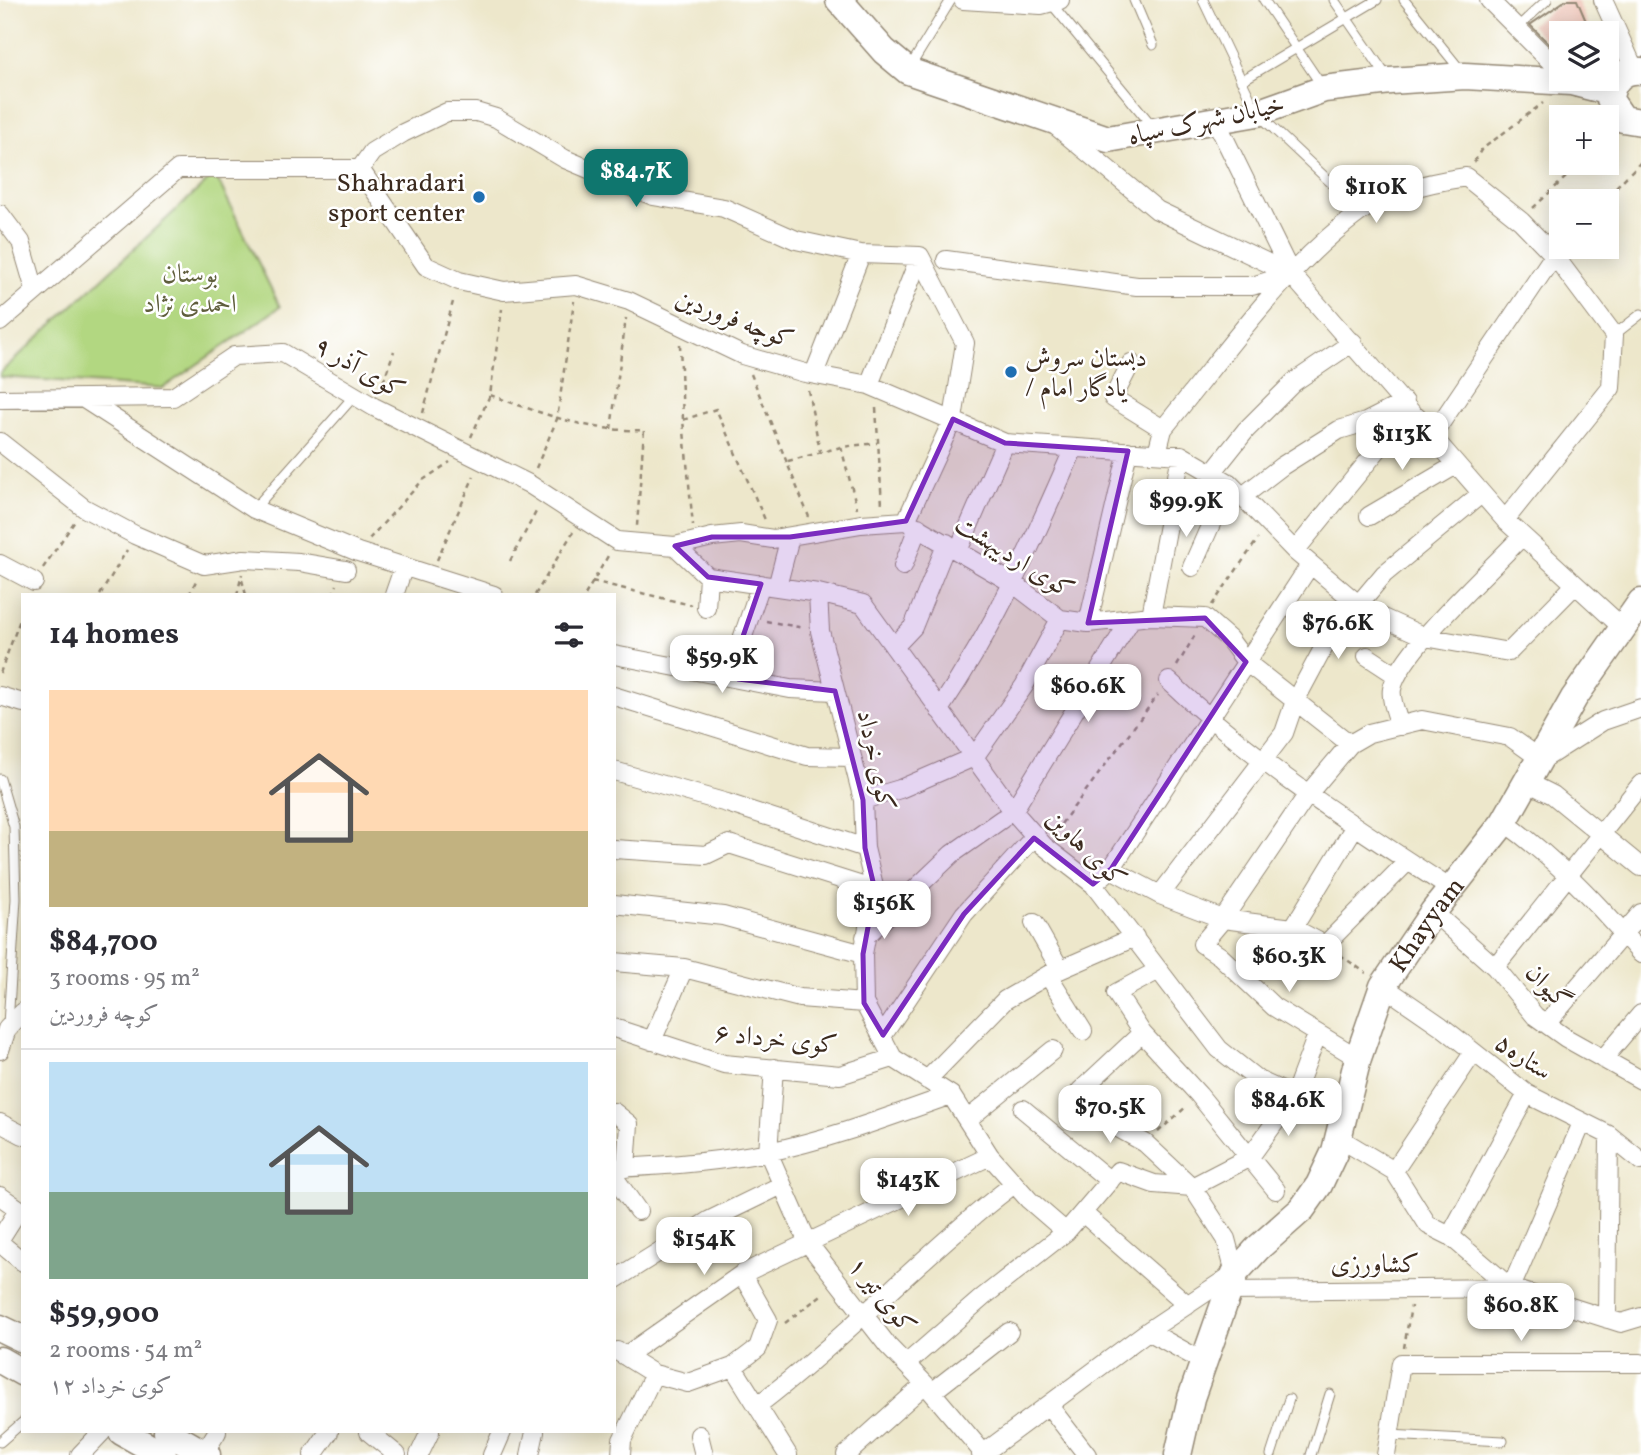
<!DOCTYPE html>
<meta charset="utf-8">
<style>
:root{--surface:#fff;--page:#f7f7f7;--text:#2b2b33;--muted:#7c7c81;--line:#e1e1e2;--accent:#0f766e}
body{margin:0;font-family:Vollkorn,Amiri,serif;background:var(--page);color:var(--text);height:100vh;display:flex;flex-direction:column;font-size:26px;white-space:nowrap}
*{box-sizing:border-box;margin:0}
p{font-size:23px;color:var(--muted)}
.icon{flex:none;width:38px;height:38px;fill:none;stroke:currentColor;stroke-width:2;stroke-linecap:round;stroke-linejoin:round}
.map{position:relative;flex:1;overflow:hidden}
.side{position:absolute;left:21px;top:593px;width:595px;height:840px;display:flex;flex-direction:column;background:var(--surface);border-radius:0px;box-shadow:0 4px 18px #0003}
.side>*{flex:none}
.buttons{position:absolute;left:1549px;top:21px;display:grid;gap:14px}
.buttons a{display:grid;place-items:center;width:70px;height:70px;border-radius:0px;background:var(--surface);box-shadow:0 4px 18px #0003;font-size:35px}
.price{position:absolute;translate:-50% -60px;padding:0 16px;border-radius:14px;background:#fff;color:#222;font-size:23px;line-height:46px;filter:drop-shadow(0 2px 4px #0008)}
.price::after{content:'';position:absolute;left:50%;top:42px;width:21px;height:16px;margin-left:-10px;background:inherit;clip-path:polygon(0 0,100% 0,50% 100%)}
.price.active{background:var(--accent);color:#fff}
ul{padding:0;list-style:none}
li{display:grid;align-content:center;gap:14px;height:371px;padding:0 28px}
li+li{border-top:2px solid var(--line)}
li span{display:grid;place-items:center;height:217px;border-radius:0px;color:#555}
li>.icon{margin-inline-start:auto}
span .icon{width:126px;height:126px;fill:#fffc;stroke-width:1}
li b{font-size:30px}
h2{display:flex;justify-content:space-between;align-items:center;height:84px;padding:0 28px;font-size:30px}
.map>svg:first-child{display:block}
.green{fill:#b2d781;stroke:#768050;stroke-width:2}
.building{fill:#eab4a3}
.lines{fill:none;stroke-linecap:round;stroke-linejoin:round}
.lane-casing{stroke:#948874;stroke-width:11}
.street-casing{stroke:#948874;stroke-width:20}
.secondary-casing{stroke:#948874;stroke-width:29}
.path{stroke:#948874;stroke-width:2.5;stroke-dasharray:5 5;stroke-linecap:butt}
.lane{stroke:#fff;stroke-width:9}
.street{stroke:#fff;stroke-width:18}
.secondary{stroke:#fff;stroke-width:26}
.marked{fill:#7b2cbf;fill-opacity:0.2;stroke:#7b2cbf;stroke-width:5;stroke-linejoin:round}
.poi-dot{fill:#1f6fb2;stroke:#fff;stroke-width:2.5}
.labels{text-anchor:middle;stroke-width:5;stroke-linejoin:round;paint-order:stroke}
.street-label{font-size:26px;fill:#3b2a1e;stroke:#fff}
.poi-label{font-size:26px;fill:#3b2a1e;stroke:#fff;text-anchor:end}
.park-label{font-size:26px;fill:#5f5e3c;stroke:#fff}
</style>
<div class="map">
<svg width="1641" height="1455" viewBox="0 0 1641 1455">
<rect width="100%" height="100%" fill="#fff"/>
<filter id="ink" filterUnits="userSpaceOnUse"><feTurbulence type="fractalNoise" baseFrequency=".0143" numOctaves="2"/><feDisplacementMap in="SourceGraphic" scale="14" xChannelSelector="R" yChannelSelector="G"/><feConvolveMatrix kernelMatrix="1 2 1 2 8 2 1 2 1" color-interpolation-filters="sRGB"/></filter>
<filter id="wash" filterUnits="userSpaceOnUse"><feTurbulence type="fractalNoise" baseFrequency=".00686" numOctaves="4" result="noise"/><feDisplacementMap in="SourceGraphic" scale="28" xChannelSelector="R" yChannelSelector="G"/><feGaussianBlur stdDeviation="1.57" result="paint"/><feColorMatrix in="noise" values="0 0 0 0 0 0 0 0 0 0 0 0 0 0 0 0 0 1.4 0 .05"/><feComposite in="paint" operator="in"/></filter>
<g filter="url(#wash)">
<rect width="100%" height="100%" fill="#ede7cb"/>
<path class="green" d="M215,174L280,307L163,388L0,377V373Z"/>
<g id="blocks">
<path class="building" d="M1566,0H1577L1591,33H1561V56L1530,25Z"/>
</g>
</g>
<g filter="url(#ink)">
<use href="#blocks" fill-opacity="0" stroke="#948874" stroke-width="2"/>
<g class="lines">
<defs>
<path id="lane" d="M1134,0L1153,45
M1203,0L1257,113L1361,211
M1264,0L1322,86
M1334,0L1387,77
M1404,0L1462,72
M1050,2L1154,128
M1517,28L1547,0
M910,67L951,0
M1241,81L1377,0
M1614,335L1641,314
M254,509L355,395
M0,779L14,827L16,899L8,1024
M1389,1435L1503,1441
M0,1442L23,1422
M1271,1455L1289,1399
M1311,1455L1330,1394"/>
<path id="street" d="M963,0L1041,5L1060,0
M1489,0L1561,72
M1603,0L1635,71
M1216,121L1291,274
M1056,126L1157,210L1291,274L1505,520L1623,628
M360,169L426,266L459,281L504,291L576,285L629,301L742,355L805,373L869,385L1005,443L1181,455L1229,483L1295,551L1365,610L1425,637L1509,652L1575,585
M360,169L372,152L403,133L447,112H476L496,118L565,159L653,196L724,208L796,240L861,254L920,256
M0,214L21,242L35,290
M946,260L1137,286H1252L1291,274
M0,322L178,169H360
M1131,363L1113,398L1163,429
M814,374L861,254
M869,385L920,256
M0,399L173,397L234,356L283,353L374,407L529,484L617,541L675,546L712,537L741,534L773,539L861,524L906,521L1014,584L1060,619L1088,623L1151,616L1205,618L1229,639L1246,662L1350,744L1369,733L1422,720L1510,737L1542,760L1603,721L1641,708
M84,399L254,509L358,552L494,595
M1432,436L1554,255
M0,442L84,508L135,535L204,565L244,559L299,562L346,570
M1157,453L1163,429C1224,355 1282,269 1360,212C1388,191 1432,182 1466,177L1521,221L1554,255L1614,335L1611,388L1505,520
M1211,474L1246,430L1294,382L1353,342
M1243,496L1282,466L1339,430L1366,422L1405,402
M1369,516L1456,465
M906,521L953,419L965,343L920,256
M675,546L708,577L818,593L863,604L1013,811L1044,846L1093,884L1219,1049L1258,1080L1344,1119
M958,551L1005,443
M1295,551L1379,448L1417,417
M0,564L34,582
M903,566L918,527
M1192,567L1229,483
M777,587L790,537
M818,593L820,631L863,800L865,848L875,890L863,954L864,1003L893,1058L951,1095L990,1156L1029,1200L1066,1232
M394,595L404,566
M706,608L708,577
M1151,616L1181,455
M1088,623L1128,451
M894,647L913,627L947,543
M614,655L790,689L835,691
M1367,656L1396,675
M738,679L740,645L761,584
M1169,681C1254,762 1352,825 1451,889
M0,696L23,703
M614,696L807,756L852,757
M939,710C997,624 1032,544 1073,450
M1400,726C1397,715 1390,699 1392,689C1399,652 1493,568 1522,536
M1350,744L1308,794L1223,919L1202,944L1220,956L1274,1007L1358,1058
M975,756L1024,686L1060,619
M614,771L727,803L865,848
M1527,782L1553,795L1641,867
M863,800L900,789L967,760
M1013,811L1131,619
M1504,822C1556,859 1600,906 1641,954
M614,849L706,855L729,844L875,890
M1111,869L1160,895L1223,919L1293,928L1325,945L1408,861
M1093,884L1111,869L1310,565
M1160,895L1284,733L1295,701L1326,643L1384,574L1481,494
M614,904L723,916L863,954
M1433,912L1495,967L1535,1016L1566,1038L1641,1080
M1034,923L1060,969
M1293,928L1355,826
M865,937L952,854L1002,819
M614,962L684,968L800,998L864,1003
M1495,967L1641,784
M1157,971L1116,993L1142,1033L1199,1095L1276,1190
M1048,975L1083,1031
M1383,986L1441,1026L1527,1094L1609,1135L1641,1161
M1546,1024L1641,913
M614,1028L724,1064L840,1075L893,1058
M883,1035L964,914L1036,835
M652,1041L684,968
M0,1050L7,1029L23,1012
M1603,1059L1641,1014
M774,1068L768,1152L808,1243L888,1346L925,1384L985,1455
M927,1080L1005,1000L1048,975L1135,937
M1023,1109L1110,1181
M614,1112L629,1124L626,1168
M967,1120L1053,1050
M0,1123L23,1135
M1339,1138L1394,1171L1428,1225L1450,1236L1511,1288L1582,1123
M614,1168C665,1166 718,1162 768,1152C831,1139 891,1116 951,1095
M1394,1171L1473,1053
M614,1177L638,1211
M0,1196L23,1212
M1084,1214L1188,1305
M1450,1236L1527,1094
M0,1239L19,1209
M0,1243L23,1262
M614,1280L710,1220L782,1185
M1229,1291L1511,1288L1621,1323L1641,1317
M1607,1319L1609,1135
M1148,1331L1204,1362
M617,1351L654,1374L688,1383L733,1367L758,1348L768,1320L742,1274
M625,1356L742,1274L990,1156
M906,1364L983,1297L1066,1232L1118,1171L1154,1184L1192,1187L1250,1157L1294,1096L1317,1035
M733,1367L788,1455
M932,1392L1009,1332
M758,1405C848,1337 924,1252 1014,1184
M1049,1406L1087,1455
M369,1432L397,1455
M699,1435L704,1455
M204,1453L217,1432
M80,1455L102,1432
M313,1455L329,1432
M419,1455L430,1432
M492,1455L502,1432
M530,1455L535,1432
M621,1455L622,1440L654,1374
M846,1455L925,1384
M981,1455L1148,1331L1235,1273L1226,1239L1192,1187L1145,1143L1109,1123L1080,1091L1142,1033
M1386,1455L1401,1363H1641"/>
<g id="secondary">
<path d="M839,0L884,51L908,71L1108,139L1257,113L1324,89L1390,81L1465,76L1571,82L1610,92"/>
<path d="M1641,71C1622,69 1611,82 1610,100L1623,119L1641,122"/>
<path d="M0,1328L23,1339"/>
<path d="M0,1360L23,1373"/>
<path d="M122,1432L163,1455"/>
<path d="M167,1432L207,1455"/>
<path id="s1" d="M1178,1455L1191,1398L1235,1273L1258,1248L1302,1209L1319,1185L1335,1151L1358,1058L1383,986L1433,912L1504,822L1574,698L1641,602"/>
</g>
</defs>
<use href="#lane" class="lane-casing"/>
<use href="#street" class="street-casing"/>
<use href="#secondary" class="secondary-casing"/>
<path class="path" d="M1474,162L1481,150L1543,103
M1602,201L1641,162
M1533,208L1581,163
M680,344L683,420L693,526
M751,374L809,517
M808,390L820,451
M380,391L394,351
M490,395C539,412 590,433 644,430L637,526
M876,408L882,505
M423,413L454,298
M683,420L716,409L766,522
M611,429L626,318
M471,437L490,395L502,309
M841,447L857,508
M788,461L841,447L877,443
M536,468L557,419L574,301
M369,539L423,480L450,462
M437,560L474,476
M510,561L537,510
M43,568L75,521
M242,580L246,595
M592,581L691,605
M100,595L127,550
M189,595L197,579
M237,595L242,574
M332,595L337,585
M535,595L573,532
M585,595L608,556
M1212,605L1258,539
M766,621L804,628
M1177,666L1195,635
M0,673L23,612
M1055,832L1158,695
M1340,955L1366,973
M1158,1132L1187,1106
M719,1235L733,1259
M785,1323L824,1293
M1404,1348L1411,1306"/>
<use href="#lane" class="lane"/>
<use href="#street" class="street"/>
<use href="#secondary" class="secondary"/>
</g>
</g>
<path class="marked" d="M953,419L1005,443L1128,451L1088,623L1205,618L1246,662L1111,869L1093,884L1034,838L964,914L883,1035L864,1003L863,954L875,890L865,848L863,800L835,691L738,679L740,645L761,584L708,577L675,546L712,537H790L906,521Z"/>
<g class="poi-dot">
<circle cx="479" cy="197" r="7"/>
<circle cx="1011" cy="372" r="7"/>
</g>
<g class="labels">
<g class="street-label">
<text transform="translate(1206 119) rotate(-12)" y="9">خیابان شهرک سپاه</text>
<text transform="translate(735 318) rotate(21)" y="9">کوچه فروردین</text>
<text transform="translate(360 367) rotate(30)" y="9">کوی آذر ۹</text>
<text transform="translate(1015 556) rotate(32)" y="9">کوی اردیبهشت</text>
<text transform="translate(877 760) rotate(78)" y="9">کوی خرداد</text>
<text transform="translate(1087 848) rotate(44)" y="9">کوی هاوین</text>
<text dy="9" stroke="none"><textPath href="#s1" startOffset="598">Khayyam</textPath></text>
<text transform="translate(1549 986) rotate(46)" y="9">گیوان</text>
<text transform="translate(776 1038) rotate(6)" y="9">کوی خرداد ۶</text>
<text transform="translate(1524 1056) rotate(34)" y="9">ستاره۵</text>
<text x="1375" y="1272">کشاورزی</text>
<text transform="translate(883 1295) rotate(51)" y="9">کوی تیر ۱</text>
</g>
<g class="poi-label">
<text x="465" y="191">Shahradari<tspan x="465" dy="30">sport center</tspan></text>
<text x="1025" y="366" text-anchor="start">دبستان سروش<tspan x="1025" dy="30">/ یادگار امام</tspan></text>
</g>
<g class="park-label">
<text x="190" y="282">بوستان<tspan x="190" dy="30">احمدی نژاد</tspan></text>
</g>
</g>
</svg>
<div class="buttons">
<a><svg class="icon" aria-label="layers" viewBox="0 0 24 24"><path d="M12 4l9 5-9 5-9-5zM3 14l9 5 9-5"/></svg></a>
<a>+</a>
<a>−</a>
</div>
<b class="price active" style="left:636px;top:209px">$84.7K</b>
<b class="price" style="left:1376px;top:225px">$110K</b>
<b class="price" style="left:1402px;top:472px">$113K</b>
<b class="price" style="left:1186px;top:539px">$99.9K</b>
<b class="price" style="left:1338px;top:661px">$76.6K</b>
<b class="price" style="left:722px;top:695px">$59.9K</b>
<b class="price" style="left:1088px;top:724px">$60.6K</b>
<b class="price" style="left:884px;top:941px">$156K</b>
<b class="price" style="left:1289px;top:994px">$60.3K</b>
<b class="price" style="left:1288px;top:1138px">$84.6K</b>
<b class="price" style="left:1110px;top:1145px">$70.5K</b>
<b class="price" style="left:908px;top:1218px">$143K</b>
<b class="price" style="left:704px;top:1277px">$154K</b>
<b class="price" style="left:1521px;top:1343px">$60.8K</b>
<section class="side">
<h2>14 homes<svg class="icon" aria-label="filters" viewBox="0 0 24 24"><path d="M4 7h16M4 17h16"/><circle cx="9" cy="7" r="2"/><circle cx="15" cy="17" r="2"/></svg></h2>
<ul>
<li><span style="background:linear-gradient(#ffd9b3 65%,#c2b280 0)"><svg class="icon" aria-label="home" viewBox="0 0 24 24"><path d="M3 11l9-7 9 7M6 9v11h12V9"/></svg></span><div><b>$84,700</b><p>3 rooms · 95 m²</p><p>کوچه فروردین</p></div></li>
<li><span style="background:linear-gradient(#bfe0f5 60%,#7fa58c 0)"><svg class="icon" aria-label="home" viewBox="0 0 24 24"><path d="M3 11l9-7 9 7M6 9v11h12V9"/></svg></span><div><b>$59,900</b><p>2 rooms · 54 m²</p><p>کوی خرداد ۱۲</p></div></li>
</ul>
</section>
</div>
